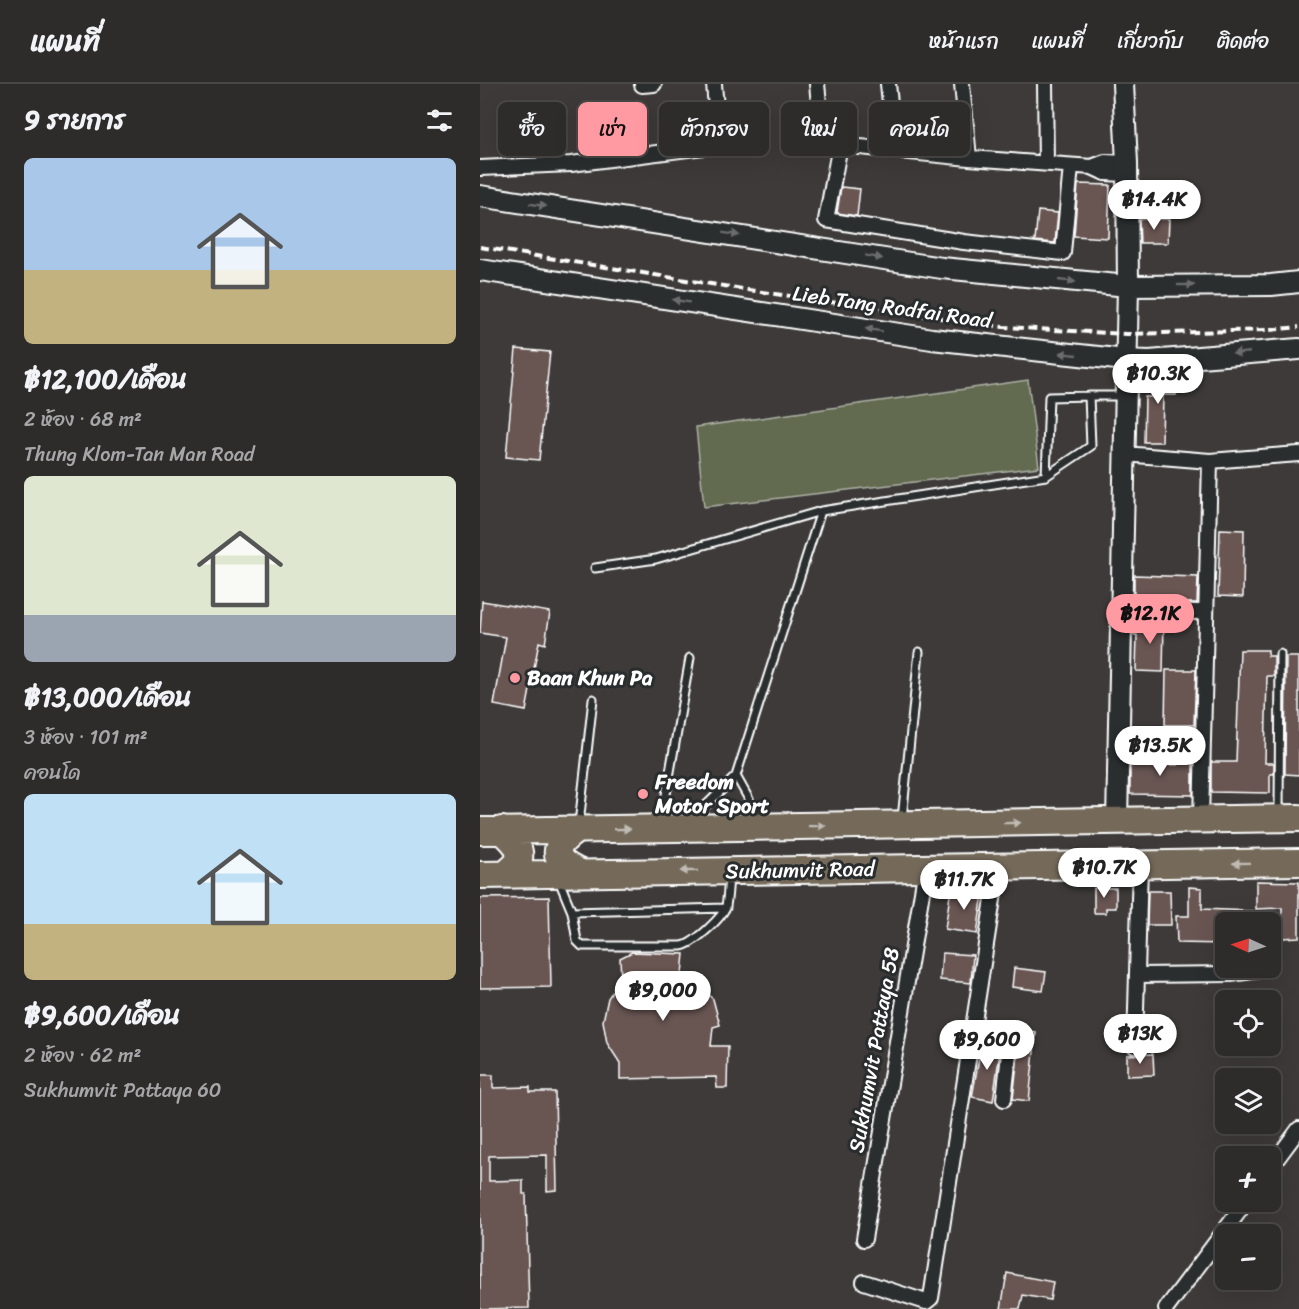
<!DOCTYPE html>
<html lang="th">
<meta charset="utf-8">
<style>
:root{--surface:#2e2c2b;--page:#3a3837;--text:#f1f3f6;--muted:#a7a7a9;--line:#494847;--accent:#ff9aa2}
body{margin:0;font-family:Sriracha,"Playpen Sans Thai",sans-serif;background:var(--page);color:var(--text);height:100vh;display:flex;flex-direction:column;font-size:22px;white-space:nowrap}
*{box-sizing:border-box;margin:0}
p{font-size:20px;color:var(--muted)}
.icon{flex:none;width:33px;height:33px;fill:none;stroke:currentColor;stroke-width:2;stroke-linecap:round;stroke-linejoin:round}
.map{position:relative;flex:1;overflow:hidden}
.details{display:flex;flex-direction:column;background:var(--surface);width:480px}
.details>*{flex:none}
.hud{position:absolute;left:18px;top:18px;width:570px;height:54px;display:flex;gap:12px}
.needle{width:39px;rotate:273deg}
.controls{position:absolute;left:735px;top:828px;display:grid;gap:12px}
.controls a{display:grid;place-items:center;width:66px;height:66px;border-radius:9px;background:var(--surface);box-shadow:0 6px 24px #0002,0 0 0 2px var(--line);font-size:30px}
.price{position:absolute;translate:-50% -51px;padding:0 14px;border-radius:21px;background:#fff;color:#222;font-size:20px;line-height:39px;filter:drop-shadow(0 2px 3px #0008)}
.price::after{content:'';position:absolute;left:50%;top:36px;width:18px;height:14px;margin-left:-9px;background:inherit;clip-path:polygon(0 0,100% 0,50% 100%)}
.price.on{background:var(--accent);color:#111}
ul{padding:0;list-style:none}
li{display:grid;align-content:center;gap:12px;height:318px;padding:0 24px}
li span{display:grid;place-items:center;height:186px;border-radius:9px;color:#555}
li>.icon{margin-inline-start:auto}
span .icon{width:108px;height:108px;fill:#fffc;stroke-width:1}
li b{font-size:26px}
h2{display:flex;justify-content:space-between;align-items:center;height:72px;padding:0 24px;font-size:26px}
.chip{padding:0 21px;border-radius:9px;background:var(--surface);box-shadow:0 6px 24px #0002,0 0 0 2px var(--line);font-size:21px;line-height:54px}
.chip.on{background:var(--accent);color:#111}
header{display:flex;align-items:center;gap:36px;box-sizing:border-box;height:84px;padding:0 30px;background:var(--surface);border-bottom:2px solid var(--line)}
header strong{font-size:28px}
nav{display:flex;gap:33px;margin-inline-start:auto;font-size:21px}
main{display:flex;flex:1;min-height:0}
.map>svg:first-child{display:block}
.green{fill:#626a50;stroke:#b0b4a8;stroke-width:1.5}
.building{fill:#695753;stroke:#fff;stroke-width:1.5}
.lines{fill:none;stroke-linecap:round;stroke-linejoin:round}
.lane-casing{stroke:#fff;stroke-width:11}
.street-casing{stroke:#fff;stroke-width:18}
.secondary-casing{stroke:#fff;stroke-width:24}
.highway-casing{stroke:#fff;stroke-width:30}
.lane{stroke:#2a2d2e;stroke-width:7}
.street{stroke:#2a2d2e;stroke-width:14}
.secondary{stroke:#2a2d2e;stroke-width:20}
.highway{stroke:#746a5a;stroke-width:26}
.rail{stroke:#fff;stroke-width:4;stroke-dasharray:9 4.5;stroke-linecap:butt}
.oneway{fill:#6a6c6d}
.oneway2{fill:#c0bcb5}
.poi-dot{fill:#ff9aa2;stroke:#2a2d2e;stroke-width:2}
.labels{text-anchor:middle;stroke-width:6;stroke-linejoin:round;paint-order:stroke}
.street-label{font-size:21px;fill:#fff;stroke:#2a2d2e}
.poi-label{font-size:21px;font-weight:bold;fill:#fff;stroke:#2a2d2e;text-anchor:start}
</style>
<header>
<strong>แผนที่</strong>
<nav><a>หน้าแรก</a><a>แผนที่</a><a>เกี่ยวกับ</a><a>ติดต่อ</a></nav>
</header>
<main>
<section class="details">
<h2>9 รายการ<svg class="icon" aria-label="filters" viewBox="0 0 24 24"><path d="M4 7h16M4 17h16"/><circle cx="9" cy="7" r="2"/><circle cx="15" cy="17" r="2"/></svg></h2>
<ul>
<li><span style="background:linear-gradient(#a9c7e8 60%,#c2b280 0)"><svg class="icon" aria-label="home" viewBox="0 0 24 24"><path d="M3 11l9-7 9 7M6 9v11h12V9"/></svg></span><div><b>฿12,100/เดือน</b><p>2 ห้อง · 68 m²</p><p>Thung Klom-Tan Man Road</p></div></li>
<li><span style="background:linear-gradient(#dfe7d0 75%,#9aa5b1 0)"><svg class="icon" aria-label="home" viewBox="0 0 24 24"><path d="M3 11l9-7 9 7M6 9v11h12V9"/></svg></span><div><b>฿13,000/เดือน</b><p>3 ห้อง · 101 m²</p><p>คอนโด</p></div></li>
<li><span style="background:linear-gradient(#bfe0f5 70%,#c2b280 0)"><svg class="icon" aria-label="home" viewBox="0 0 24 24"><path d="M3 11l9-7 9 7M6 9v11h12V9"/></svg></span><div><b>฿9,600/เดือน</b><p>2 ห้อง · 62 m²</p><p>Sukhumvit Pattaya 60</p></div></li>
</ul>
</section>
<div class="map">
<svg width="819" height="1225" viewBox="0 0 819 1225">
<rect width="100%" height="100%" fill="#3d3a39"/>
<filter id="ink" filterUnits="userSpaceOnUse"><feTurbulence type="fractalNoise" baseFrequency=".0167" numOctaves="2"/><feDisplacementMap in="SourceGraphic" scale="12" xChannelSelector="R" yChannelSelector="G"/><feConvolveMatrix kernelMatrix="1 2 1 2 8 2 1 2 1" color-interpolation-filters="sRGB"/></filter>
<g filter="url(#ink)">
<path class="green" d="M548,296L559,383L224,423L216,343Z"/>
<path class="building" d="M598,100L630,101L628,154L594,152Z
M361,103L380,105L377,132L357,129Z
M558,127L578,129L575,159L555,157Z
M659,135H689L688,159H660Z
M36,265L70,268L59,376L26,373Z
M687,288H696V311H683L682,358H664L665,313H671V289Z
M740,445L764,446L763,513L738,512Z
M654,491L718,493L717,519L654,518Z
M2,517L70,528L65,560L59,558L46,627L14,621L26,553L0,549Z
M654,536L684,537L683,588L656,587L657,551H654Z
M760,566H788V572H794V592H787L786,633L785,679H794V690H790V709L731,708V678H756Z
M806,573H819V691L805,690Z
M686,586H716L714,641H685Z
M650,672H674V681H698V676L713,677V711L650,710Z
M776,797L819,798V853L802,854V824L776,825Z
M709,803L722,804V825L773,827V838H746V860L697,859L696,832H709Z
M471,804L503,809L497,850L465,845Z
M614,804H636V824H626V829H614Z
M668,807H690L691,841H667Z
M69,813L71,903L0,904V814Z
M152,868L204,870L202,890L233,915L240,941L233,943L231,962H248L247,1004H237L236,993L140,995V979L127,959L123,937L128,914L141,895L140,874Z
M462,869L493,871L491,899L460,896Z
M534,884L566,888L563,907L532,903Z
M537,946L556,948L549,1017L533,1015L540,953Z
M502,957L521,960L513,1017L492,1013Z
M673,970L674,991L647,992V971Z
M0,991H13V1004L50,1003V1008H75L77,1106L67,1107V1071L9,1072V1097L43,1096V1110H46L49,1224L0,1225Z
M527,1189L573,1198L570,1216L543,1211L540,1225H521Z"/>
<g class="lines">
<defs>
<path id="lane" d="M609,312L569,313L566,392L611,362L609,312H643
M115,484L176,475L341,427L566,392
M256,692L281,737
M799,729L800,570
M422,735L439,568
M210,737L256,692L341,427
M181,739L210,574
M99,740L113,615
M78,794L92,828L97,857L102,862H201C213,861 243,833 246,822C248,812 248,802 249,792
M92,828L246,824"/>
<path id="street" d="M337,0L341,40L361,39L360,61L346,136L484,158L583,169L591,82
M408,0L415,67
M482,0L489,74
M565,0L566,79
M162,1L174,0
M360,61L489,74L612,83L625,89L647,90
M612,83L625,78L647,79
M0,84L91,80L239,61L234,0
M644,370L730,377L819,370
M641,527L725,528
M721,736L730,377
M657,891L751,890L780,886
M492,947L531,952L524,1015
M655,962L660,780
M790,1084L819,1045
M384,1155L446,784
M384,1198L446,1218L451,1214L518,783
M686,1225L766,1118"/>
<path id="secondary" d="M0,112L462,184L648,202L791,201L819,198
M0,186L452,255L646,276L669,277L819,265
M637,737L648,202L647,79L643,0"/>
<path id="highway" d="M98,745C71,762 70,776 101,789
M22,746C33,756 43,764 38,779L26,790
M0,747L819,734
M0,791L819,778"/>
</defs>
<use href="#lane" class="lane-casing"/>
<use href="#street" class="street-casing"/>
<use href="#secondary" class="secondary-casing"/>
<use href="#highway" class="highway-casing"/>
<use href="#lane" class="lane"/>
<use href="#street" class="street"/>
<use href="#secondary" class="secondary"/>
<use href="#highway" class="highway"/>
<path class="rail" d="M0,163L275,207L523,243L647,250L789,246L819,243"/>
</g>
<defs><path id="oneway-solid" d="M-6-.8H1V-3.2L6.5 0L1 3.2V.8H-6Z" transform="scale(1.5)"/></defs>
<g class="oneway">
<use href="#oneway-solid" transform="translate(58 121) rotate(9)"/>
<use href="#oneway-solid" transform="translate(251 150) rotate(9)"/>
<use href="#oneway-solid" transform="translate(394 173) rotate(10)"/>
<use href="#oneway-solid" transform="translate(587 197) rotate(6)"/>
<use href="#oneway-solid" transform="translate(706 201)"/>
<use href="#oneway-solid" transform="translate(201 217) rotate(-171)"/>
<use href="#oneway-solid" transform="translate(394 246) rotate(-171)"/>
<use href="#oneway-solid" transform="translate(761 269) rotate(175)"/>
<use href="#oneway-solid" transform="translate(588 270) rotate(-174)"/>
</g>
<g class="oneway2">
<use href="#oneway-solid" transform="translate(532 739) rotate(-1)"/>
<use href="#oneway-solid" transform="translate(337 742) rotate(-1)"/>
<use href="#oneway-solid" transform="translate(142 745) rotate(-1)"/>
<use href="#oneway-solid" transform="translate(761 779) rotate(179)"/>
<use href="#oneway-solid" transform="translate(209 787) rotate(179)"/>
</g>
</g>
<g class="poi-dot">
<circle cx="35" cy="594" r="6"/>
<circle cx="163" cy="710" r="6"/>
</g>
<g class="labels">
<g class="street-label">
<text transform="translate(412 223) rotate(8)" y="7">Lieb Tang Rodfai Road</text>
<text transform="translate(320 786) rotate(-1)" y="7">Sukhumvit Road</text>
<text transform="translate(394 966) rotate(-80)" y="7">Sukhumvit Pattaya 58</text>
</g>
<g class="poi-label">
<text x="47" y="601">Baan Khun Pa</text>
<text x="175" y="705">Freedom<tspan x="175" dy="24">Motor Sport</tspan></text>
</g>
</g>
</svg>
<div class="controls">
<a><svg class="needle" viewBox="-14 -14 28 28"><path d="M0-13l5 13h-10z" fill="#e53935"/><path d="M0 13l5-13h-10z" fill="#a7a7a9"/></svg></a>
<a><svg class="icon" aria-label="locate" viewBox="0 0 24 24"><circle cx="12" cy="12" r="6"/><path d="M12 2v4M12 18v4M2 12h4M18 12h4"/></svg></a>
<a><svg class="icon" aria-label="layers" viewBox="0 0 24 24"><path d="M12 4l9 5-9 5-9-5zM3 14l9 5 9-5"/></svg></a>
<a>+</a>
<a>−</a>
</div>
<b class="price" style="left:674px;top:147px">฿14.4K</b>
<b class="price" style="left:678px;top:321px">฿10.3K</b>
<b class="price on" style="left:670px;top:561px">฿12.1K</b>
<b class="price" style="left:680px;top:693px">฿13.5K</b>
<b class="price" style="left:624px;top:815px">฿10.7K</b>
<b class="price" style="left:484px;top:827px">฿11.7K</b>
<b class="price" style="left:183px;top:938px">฿9,000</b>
<b class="price" style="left:660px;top:981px">฿13K</b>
<b class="price" style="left:507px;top:987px">฿9,600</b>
<div class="hud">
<a class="chip">ซื้อ</a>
<a class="chip on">เช่า</a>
<a class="chip">ตัวกรอง</a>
<a class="chip">ใหม่</a>
<a class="chip">คอนโด</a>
</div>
</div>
</main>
